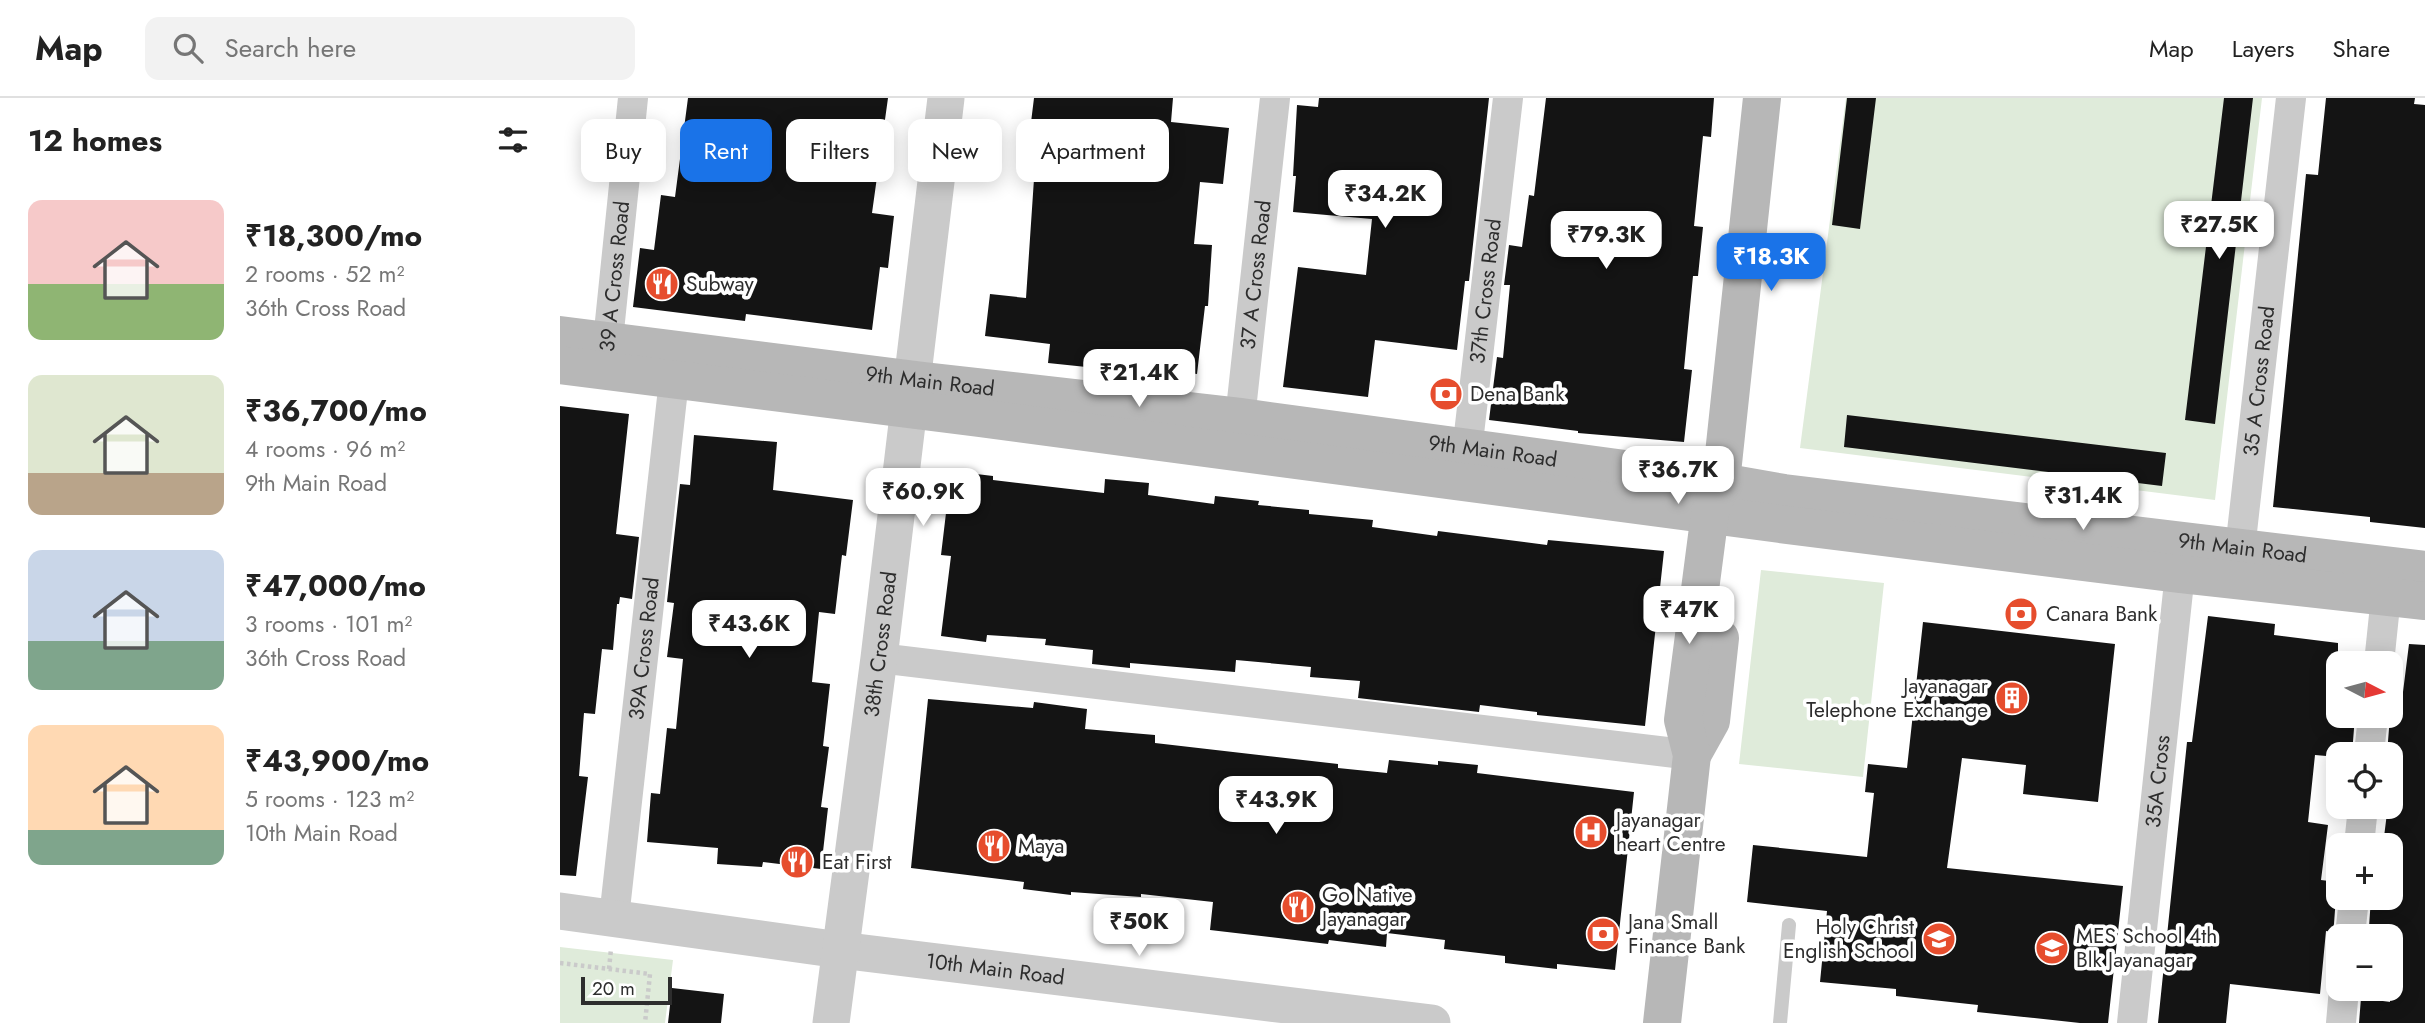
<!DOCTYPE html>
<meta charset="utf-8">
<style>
:root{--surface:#fff;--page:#f2f2f2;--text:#222;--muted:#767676;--line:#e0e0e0;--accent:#1a73e8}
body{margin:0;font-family:Jost,sans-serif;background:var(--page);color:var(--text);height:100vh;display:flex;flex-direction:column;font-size:26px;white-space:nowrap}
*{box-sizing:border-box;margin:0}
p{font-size:23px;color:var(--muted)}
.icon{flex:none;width:38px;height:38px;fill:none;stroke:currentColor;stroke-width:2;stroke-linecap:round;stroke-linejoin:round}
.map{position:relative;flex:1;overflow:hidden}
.panel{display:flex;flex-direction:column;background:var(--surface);width:560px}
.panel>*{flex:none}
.hud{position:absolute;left:21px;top:21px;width:665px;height:63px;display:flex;gap:14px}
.needle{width:46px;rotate:96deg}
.fabs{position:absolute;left:1766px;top:553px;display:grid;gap:14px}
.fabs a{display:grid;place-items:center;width:77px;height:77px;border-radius:14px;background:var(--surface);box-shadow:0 4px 18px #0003;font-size:35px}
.scale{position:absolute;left:21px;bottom:18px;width:91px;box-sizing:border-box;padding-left:7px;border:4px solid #2d2d2d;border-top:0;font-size:19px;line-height:24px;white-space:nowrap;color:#2d2d2d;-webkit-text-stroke:5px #fff;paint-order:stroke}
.price{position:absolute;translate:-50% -60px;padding:0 16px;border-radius:14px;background:#fff;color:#222;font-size:23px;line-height:46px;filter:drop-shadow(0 2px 4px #0008)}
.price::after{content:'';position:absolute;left:50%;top:42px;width:21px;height:16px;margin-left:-10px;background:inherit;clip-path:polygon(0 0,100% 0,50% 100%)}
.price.on{background:var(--accent);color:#fff}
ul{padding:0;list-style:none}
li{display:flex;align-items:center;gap:21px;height:175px;padding:0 28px}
li span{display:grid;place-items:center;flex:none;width:196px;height:140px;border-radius:14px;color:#555}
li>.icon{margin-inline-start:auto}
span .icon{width:84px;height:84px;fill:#fffc;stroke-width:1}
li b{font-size:30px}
h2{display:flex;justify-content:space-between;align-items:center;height:84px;padding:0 28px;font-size:30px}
.pill{padding:0 24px;border-radius:14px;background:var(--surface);box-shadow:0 4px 18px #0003;font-size:24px;line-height:63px}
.pill.on{background:var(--accent);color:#fff}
header{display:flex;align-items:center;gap:42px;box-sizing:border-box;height:98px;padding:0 35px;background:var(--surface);border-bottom:2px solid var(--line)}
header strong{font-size:33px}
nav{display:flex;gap:38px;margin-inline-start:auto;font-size:24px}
.search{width:490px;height:63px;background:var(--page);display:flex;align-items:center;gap:18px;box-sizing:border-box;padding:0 24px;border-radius:14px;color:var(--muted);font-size:26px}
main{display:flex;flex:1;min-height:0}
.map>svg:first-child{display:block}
.green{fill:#dfebda}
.building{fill:#141414}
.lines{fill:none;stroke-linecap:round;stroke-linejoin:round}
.path{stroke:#cacaca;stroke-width:4.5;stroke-dasharray:3.5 3.5;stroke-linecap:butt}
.service{stroke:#cacaca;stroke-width:14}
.minor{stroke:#cacaca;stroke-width:30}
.tertiary{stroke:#cacaca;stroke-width:37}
.secondary{stroke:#b7b7b7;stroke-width:38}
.labels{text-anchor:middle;stroke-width:7;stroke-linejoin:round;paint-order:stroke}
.street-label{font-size:21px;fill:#2d2d2d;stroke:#fff}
.poi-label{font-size:21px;fill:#2d2d2d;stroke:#fff;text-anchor:start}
</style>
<header>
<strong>Map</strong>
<div class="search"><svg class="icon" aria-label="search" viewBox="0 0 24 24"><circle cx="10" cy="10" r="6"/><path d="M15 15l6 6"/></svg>Search here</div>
<nav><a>Map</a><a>Layers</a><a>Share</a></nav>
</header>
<main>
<section class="panel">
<h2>12 homes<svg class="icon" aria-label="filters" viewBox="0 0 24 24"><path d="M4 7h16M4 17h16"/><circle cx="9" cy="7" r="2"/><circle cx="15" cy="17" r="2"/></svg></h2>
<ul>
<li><span style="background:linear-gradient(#f6c9c9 60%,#8fb573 0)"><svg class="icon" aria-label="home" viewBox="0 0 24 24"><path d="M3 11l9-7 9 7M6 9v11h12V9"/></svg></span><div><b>₹18,300/mo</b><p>2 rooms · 52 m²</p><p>36th Cross Road</p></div></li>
<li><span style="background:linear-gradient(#dfe7d0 70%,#b9a48a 0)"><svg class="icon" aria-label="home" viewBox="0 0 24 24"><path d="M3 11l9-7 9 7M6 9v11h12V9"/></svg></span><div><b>₹36,700/mo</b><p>4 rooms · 96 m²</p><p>9th Main Road</p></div></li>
<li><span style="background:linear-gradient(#c9d6e8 65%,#7fa58c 0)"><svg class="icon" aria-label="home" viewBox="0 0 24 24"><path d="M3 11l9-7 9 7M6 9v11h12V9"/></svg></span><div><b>₹47,000/mo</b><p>3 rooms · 101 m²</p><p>36th Cross Road</p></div></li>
<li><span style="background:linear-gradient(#ffd9b3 75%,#7fa58c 0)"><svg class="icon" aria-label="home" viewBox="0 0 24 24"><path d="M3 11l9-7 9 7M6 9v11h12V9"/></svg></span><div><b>₹43,900/mo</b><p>5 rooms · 123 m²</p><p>10th Main Road</p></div></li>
</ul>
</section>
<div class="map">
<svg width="1865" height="925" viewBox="0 0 1865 925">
<rect width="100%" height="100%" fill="#fff"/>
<path class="green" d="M1286,0H1702L1655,402L1240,350Z
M1201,472L1324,485L1303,679L1179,666Z
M0,849L113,862L105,925H0Z"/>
<path class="building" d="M128,0H328L312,115L334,118L328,170L320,169L312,232L186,216L185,223L73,209L80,150L94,152L101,97L115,99Z
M474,0H613L611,24L669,30L663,86L640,84L634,146L652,147L648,208H645L637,276L537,264L536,270L488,265L490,246L425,238L430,196L466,200L475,66L466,65Z
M759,0H929L909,183H905L897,252L815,242L808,299L723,289L738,169L806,177L812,121L733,114L736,78H733L737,7L758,9Z
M986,0H1154L1151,39L1143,38L1134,128L1143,129L1138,178H1133L1124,271L1132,272L1124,344L1018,335V333L929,322L937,259L943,260L950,187H944L949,147L962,149L969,97L974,98Z
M1287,0H1316L1300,131L1272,127Z
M1664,0H1693L1655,326L1625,322Z
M1766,0H1855L1854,6L1865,7V430L1810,424V419L1713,409L1746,76L1758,77Z
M0,308L69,316L56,436L79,439L72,501L60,499L59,506H57L53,552L42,551L35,616L24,615L19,678L28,679L16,778L0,777Z
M1287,317L1606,355L1602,388L1284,349Z
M134,337L217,344L213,392L293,402L286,458L282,457L275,516L259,514L252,584L270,586L263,648L269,649L261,709L268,710L261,771L203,764L202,769L157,766L158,750L87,744L91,695L100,696L107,630L116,631L123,561L107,559L114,505L107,504L120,386L130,387Z
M391,373L433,378V382L544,395L545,381L589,385L588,397L654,406L655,398L699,403L698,407L749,412V416L813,422L812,429L877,438L878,433L987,447L988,442L1104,453L1085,628L977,617V614L920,607L919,614L798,600L800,583L750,579L751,569L676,562L675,574L570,565V570L532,566L533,552L485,547L486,541L427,537L426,544L381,538L391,458L381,457Z
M1648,518L1715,526L1714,537L1778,545V618H1795L1792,656H1778V659L1755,657L1748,724L1768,727L1761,782L1777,784L1774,826L1772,834L1766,833L1760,896L1670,886L1666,925H1598L1627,644H1632Z
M1363,524L1555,546L1538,704L1463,696L1466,667L1402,660L1387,770L1563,788L1548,925H1520L1417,914L1418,907L1336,898V891L1260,884L1267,813L1187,804L1193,747L1307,759L1314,695L1305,694L1308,666L1347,670Z
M1849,546L1865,547V925H1799L1801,900L1830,904V831L1809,829L1811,800H1830V747H1823L1827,715L1829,716L1830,709L1836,656H1827L1830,618H1840Z
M368,601L473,610L474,604L527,611L525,631L595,637V645L778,666V670L827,675L829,662L878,667V663L918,667L917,675L1074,694L1055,872L997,866V871L945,865V858L884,851L885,842L827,835L826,849L769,842L768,846L650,832L653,804L581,796V799L511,794V797L463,791L464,784L351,770Z
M112,890L164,896L161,925H108Z"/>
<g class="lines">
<path class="path" d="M0,865L90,876L85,925
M49,871L51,851"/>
<path class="service" d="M1220,925L1229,827"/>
<g class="minor">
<path id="s1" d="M46,262L73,0"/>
<path id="s2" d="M678,339L715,0"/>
<path id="s3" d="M905,370L948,0"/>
<path id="s4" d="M1678,469L1731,0"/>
<path d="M319,560L1132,657"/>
<path d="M1819,565L1826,498"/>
<path d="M1809,656L1813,618"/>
<path d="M1799,747L1803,709"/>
<path id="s5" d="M54,820L114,282"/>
<path d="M1790,838L1794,800"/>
<path id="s6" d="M1572,925L1622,456"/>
<path d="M1781,925L1784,891"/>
</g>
<g class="tertiary">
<path id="s7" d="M0,813L280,852L872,925"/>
<path id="s8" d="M271,925L319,560L386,0"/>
</g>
<g class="secondary">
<path id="s9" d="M0,237L364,283L680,319L1161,384L1224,395L1865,472"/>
<path d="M0,267L419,320L1220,426L1619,476L1865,503"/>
<path d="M1132,657L1151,623L1160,540"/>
<path d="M1102,925L1132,657L1123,622L1150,415L1161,384L1202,0"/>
</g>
</g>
<defs>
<symbol id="restaurant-disc" viewBox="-11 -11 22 22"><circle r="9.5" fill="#e64d2d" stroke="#fff"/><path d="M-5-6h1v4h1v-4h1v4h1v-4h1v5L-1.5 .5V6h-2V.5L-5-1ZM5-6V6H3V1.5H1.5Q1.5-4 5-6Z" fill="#fff"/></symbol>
<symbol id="bank-disc" viewBox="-11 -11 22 22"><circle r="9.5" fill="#e64d2d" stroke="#fff"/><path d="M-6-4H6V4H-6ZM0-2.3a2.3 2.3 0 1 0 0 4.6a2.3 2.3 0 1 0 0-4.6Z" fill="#fff"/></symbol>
<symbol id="building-disc" viewBox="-11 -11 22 22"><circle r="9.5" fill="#e64d2d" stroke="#fff"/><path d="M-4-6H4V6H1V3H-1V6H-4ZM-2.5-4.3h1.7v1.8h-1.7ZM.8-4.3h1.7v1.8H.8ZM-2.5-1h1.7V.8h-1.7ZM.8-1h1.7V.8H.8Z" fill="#fff"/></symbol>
<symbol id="hospital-disc" viewBox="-11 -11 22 22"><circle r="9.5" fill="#e64d2d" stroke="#fff"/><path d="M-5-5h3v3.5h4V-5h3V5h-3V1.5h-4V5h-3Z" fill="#fff"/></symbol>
<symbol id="school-disc" viewBox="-11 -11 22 22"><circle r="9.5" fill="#e64d2d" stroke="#fff"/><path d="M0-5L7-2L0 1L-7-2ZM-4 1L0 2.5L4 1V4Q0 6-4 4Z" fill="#fff"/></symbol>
</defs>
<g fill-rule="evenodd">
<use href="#restaurant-disc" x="83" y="167" width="38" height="38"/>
<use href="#bank-disc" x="867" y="277" width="38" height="38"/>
<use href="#bank-disc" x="1442" y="497" width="38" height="38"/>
<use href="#building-disc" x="1433" y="581" width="38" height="38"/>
<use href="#hospital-disc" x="1012" y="715" width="38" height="38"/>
<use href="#restaurant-disc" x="415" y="729" width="38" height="38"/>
<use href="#restaurant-disc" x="218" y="745" width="38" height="38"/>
<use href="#restaurant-disc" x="719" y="790" width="38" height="38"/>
<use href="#bank-disc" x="1024" y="817" width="38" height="38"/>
<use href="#school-disc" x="1360" y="822" width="38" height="38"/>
<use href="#school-disc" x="1473" y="831" width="38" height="38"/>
</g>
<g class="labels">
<g class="street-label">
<text dy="7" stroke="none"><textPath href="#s2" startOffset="163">37 A Cross Road</textPath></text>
<text dy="7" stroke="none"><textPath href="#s1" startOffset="84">39 A Cross Road</textPath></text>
<text dy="7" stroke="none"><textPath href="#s3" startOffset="178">37th Cross Road</textPath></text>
<text dy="7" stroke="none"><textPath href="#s4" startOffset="187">35 A Cross Road</textPath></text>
<text dy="7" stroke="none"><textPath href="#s9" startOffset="373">9th Main Road</textPath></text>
<text dy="7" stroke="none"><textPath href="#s9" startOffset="940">9th Main Road</textPath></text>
<text dy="7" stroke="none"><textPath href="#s9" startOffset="1696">9th Main Road</textPath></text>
<text dy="7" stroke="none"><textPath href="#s8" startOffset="382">38th Cross Road</textPath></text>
<text dy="7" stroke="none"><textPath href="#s5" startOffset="271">39A Cross Road</textPath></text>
<text dy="7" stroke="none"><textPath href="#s6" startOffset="243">35A Cross</textPath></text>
<text dy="7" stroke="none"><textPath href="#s7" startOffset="439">10th Main Road</textPath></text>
</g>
<g class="poi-label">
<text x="126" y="193">Subway</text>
<text x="910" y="303">Dena Bank</text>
<text x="1486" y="523">Canara Bank</text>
<text x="1428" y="595" text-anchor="end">Jayanagar<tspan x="1428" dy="24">Telephone Exchange</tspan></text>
<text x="1056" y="729">Jayanagar<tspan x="1056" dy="24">heart Centre</tspan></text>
<text x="458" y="755">Maya</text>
<text x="262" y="771">Eat First</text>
<text x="762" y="804">Go Native<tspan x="762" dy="24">Jayanagar</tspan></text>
<text x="1068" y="831">Jana Small<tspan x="1068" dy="24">Finance Bank</tspan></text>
<text x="1354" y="836" text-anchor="end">Holy Christ<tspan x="1354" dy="24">English School</tspan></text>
<text x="1516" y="845">MES School 4th<tspan x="1516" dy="24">Blk Jayanagar</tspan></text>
</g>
</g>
</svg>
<div class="fabs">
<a><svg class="needle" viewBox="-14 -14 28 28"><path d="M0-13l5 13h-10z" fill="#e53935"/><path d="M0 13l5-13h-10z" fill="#767676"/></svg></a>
<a><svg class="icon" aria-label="locate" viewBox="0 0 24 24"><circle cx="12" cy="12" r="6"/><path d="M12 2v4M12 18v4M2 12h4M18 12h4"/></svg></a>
<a>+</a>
<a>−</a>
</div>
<div class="scale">20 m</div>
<b class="price" style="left:825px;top:132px">₹34.2K</b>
<b class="price" style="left:1659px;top:163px">₹27.5K</b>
<b class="price" style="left:1046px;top:173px">₹79.3K</b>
<b class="price on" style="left:1211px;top:195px">₹18.3K</b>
<b class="price" style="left:579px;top:311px">₹21.4K</b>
<b class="price" style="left:1118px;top:408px">₹36.7K</b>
<b class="price" style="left:363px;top:430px">₹60.9K</b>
<b class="price" style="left:1523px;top:434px">₹31.4K</b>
<b class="price" style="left:1129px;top:548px">₹47K</b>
<b class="price" style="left:189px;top:562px">₹43.6K</b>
<b class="price" style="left:716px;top:738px">₹43.9K</b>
<b class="price" style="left:579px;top:860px">₹50K</b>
<div class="hud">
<a class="pill">Buy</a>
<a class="pill on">Rent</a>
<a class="pill">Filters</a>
<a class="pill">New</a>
<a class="pill">Apartment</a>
</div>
</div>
</main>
